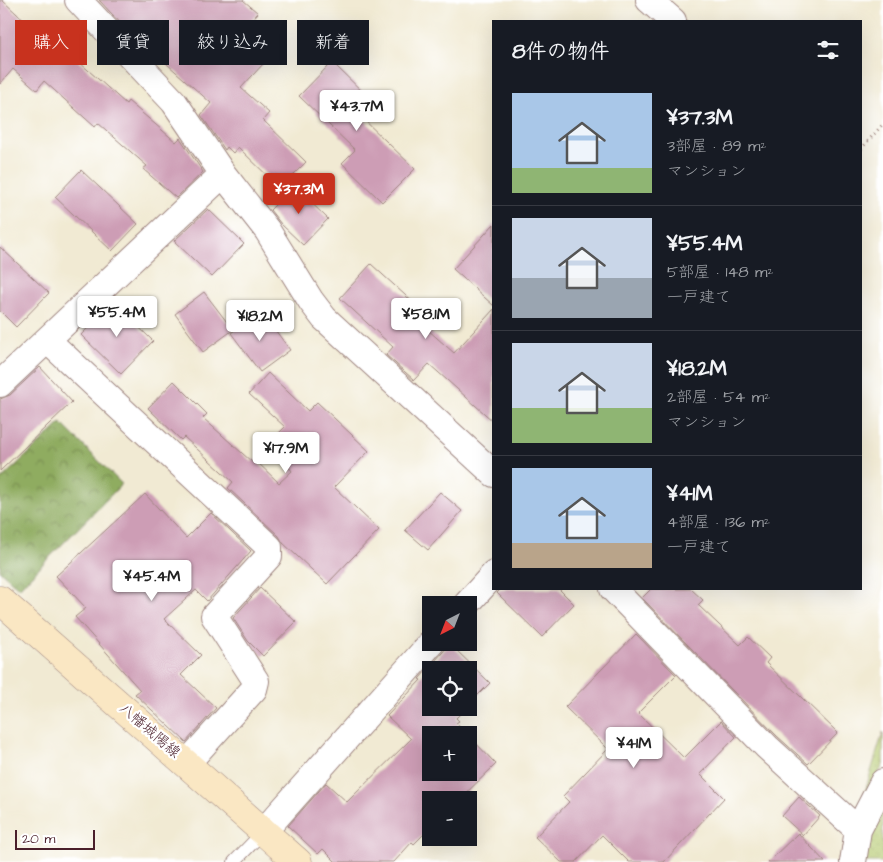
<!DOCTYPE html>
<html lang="ja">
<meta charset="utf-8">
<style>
:root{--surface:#171b24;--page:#20242c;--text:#f1f3f6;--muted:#9ea1a6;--line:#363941;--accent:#c8321e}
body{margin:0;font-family:"Architects Daughter","Klee One",sans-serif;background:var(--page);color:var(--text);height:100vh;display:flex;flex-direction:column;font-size:19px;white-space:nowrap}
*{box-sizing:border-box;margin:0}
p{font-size:16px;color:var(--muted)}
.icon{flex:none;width:28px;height:28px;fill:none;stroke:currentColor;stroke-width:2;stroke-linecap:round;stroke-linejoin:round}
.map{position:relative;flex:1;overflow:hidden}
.panel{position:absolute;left:492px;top:20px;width:370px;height:570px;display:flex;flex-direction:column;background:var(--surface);border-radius:0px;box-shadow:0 5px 20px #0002}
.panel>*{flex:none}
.banner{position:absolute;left:15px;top:20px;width:402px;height:45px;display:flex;gap:10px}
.needle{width:32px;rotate:222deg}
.tools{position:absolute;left:422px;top:596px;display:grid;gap:10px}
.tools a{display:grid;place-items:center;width:55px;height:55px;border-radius:0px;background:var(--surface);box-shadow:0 5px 20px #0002;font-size:25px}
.scale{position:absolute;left:15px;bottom:12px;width:80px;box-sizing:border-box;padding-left:5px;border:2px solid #4a1f2b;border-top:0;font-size:14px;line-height:18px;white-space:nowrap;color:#4a1f2b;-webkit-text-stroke:4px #fff;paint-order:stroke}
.price{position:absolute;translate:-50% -42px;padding:0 11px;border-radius:5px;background:#fff;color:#222;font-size:16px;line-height:32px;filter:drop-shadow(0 1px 2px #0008)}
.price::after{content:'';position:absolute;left:50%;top:30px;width:15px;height:11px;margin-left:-8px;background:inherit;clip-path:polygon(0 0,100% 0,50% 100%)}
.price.current{background:var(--accent);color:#fff}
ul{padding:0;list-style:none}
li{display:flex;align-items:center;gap:15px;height:125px;padding:0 20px}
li+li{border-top:1px solid var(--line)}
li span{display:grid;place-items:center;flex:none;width:140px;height:100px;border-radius:0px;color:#555}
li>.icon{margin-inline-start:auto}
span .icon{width:60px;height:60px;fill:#fffc;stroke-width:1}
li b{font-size:21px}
h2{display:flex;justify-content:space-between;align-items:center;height:60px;padding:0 20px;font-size:21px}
.tag{padding:0 18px;border-radius:0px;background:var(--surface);box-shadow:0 5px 20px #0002;font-size:18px;line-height:45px}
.tag.current{background:var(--accent);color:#fff}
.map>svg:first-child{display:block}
.grass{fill:url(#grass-dots);stroke:#7f744c}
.forest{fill:url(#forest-crowns);stroke:#6c6646}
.building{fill:#cd9db5}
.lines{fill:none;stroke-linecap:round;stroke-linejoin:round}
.lane-casing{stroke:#9e847f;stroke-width:14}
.street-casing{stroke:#9e847f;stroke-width:28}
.secondary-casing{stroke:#9e847f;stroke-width:29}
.path{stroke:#9e847f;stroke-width:3;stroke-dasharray:1 4;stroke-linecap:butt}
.lane{stroke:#fff;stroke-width:12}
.street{stroke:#fff;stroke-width:26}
.secondary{stroke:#fae7c3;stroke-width:28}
.labels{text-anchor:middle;stroke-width:4.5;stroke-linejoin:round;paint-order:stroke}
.street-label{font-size:15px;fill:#4a1f2b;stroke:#fff}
</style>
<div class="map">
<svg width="883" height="862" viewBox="0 0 883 862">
<defs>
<pattern id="grass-dots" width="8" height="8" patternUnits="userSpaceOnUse" patternTransform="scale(1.25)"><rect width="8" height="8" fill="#b4c86c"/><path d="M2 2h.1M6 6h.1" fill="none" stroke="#9cab5e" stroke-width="1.8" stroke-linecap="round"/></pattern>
<pattern id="forest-crowns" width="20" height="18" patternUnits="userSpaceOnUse" patternTransform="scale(1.25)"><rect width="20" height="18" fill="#8fac60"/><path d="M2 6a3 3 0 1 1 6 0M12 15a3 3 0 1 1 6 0" fill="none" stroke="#778b4f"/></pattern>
</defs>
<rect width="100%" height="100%" fill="#fff"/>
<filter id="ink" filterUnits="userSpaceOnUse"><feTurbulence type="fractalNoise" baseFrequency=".02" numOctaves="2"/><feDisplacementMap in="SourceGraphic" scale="10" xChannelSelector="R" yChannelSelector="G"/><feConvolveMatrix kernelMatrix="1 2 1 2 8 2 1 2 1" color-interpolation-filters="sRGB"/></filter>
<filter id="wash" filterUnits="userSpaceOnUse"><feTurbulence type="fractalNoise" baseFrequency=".0096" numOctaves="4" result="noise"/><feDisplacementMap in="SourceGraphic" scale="20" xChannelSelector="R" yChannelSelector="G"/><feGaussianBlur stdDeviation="1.12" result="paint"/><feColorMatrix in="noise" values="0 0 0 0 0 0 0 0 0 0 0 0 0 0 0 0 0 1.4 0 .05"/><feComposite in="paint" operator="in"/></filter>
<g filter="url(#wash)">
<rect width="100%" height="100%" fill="#f1ead3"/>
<path class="grass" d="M883,732V765L859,811Z
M883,805V862H848Z"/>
<path class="forest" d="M61,423L122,484L19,588L0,571V480Z"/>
<g id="blocks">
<path class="building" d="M0,0H2L45,40L56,27L76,45L69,53L126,104L128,101L176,142L180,138L203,172L176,198L143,169L147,166L98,123L95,127L44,81L37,90L13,69L0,84Z
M99,0H243L258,13L247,25L275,51L241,88L269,113L263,120L306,162L280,188L238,147L233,153L227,147L225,150L201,115L211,103L140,40L138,42Z
M332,62L372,101L359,115L415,169L382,202L342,163L355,150L299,96Z
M81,170L138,224L112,251L55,197Z
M294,186L328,219L303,245L281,224L270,210Z
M208,209L244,244L212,277L174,241Z
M494,224V306L453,269Z
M0,247L49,293L16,327L0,311Z
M371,264L417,306L410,314L454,353L494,309V422L429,364L414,380L386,355L393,347L340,298Z
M204,292L233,330L203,352L175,314Z
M113,302L153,341L121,374L81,335Z
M261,311L290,350L260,372L231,333Z
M40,367L72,402L0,471V399L10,395Z
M268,373L308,411L317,402L369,451L334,487L379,530L327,584L283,543L279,536L228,488L233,482L184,437L181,440L148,408L174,381L207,414L203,418L252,462L254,459L279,483L292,471L270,442L285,427L249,394Z
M440,492L462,511L428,550L405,530Z
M145,494L186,538L211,513L251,551L207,601L196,590L164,619L201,655L181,675L216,708L186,742L135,694L140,690L75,617L86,608L56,576Z
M260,588L296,622L263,656L248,641L233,618Z
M501,589H559L574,604L542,637L497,593Z
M651,589H691L703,600L698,605L740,645L748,637L770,658L766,663L838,733L808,764L777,736L642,598Z
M636,634L676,675L638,713L684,758L721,721L736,737L700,774L724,798L664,862H629L602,835L576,862H561L535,837L569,802L563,796L608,749L565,707Z
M450,644L490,683L469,704V670H431V708H466L456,718L459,721L456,723L467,735H431V772H469V736L496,764L459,800H431V827L414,844L412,842L394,862H336L323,849L318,854L288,826L326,783L347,802L411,739L387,716L421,680L419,679Z
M799,797L820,816L803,835L782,816Z
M798,833L825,862H768Z"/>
</g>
</g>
<g filter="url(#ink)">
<use href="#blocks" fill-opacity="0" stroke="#9e847f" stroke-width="1"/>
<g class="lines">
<defs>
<path id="lane" d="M234,862L264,831"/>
<path id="street" d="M78,0L174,102L223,174L267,230L311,301L324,318L494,474
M649,0L673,21
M47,340L269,547V556L214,616L256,681L254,689L187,763
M0,384L223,174
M613,589L767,747L858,830
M466,605L494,574
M264,831L432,642
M853,862L858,830L883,782"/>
<path id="secondary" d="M0,600L298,862"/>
</defs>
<use href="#lane" class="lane-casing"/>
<use href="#street" class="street-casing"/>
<use href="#secondary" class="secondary-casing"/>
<path class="path" d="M861,149L883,124"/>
<use href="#lane" class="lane"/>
<use href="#street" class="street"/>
<use href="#secondary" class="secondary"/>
</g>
</g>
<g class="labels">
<g class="street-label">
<text transform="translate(150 730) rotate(41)" y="5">八幡城陽線</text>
</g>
</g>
</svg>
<div class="tools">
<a><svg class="needle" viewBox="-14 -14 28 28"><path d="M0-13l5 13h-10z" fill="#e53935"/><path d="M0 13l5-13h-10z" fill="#9ea1a6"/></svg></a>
<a><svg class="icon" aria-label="locate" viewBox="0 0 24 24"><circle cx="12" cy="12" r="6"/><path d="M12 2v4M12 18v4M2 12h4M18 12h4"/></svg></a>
<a>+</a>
<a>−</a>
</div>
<div class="scale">20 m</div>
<b class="price" style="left:357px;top:132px">¥43.7M</b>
<b class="price current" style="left:299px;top:215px">¥37.3M</b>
<b class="price" style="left:117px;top:338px">¥55.4M</b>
<b class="price" style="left:426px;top:340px">¥58.1M</b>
<b class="price" style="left:260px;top:342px">¥18.2M</b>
<b class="price" style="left:286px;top:474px">¥17.9M</b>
<b class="price" style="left:152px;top:602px">¥45.4M</b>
<b class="price" style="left:634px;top:769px">¥41M</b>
<div class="banner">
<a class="tag current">購入</a>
<a class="tag">賃貸</a>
<a class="tag">絞り込み</a>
<a class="tag">新着</a>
</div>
<section class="panel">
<h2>8件の物件<svg class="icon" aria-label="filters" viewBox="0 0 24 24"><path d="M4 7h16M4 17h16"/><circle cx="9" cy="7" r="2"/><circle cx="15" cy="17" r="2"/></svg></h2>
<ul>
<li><span style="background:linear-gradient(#a9c7e8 75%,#8fb573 0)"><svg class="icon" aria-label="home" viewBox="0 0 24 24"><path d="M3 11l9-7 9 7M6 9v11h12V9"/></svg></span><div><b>¥37.3M</b><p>3部屋 · 89 m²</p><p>マンション</p></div></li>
<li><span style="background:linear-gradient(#c9d6e8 60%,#9aa5b1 0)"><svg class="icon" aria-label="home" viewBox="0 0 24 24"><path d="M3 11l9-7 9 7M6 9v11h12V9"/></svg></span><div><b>¥55.4M</b><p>5部屋 · 148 m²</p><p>一戸建て</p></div></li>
<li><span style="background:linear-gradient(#c9d6e8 65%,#8fb573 0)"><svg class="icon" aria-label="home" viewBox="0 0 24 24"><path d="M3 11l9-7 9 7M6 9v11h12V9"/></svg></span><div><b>¥18.2M</b><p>2部屋 · 54 m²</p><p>マンション</p></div></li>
<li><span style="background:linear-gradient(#a9c7e8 75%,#b9a48a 0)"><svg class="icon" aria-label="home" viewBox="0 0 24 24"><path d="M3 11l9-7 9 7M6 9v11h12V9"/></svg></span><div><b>¥41M</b><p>4部屋 · 136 m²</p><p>一戸建て</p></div></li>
</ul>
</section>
</div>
